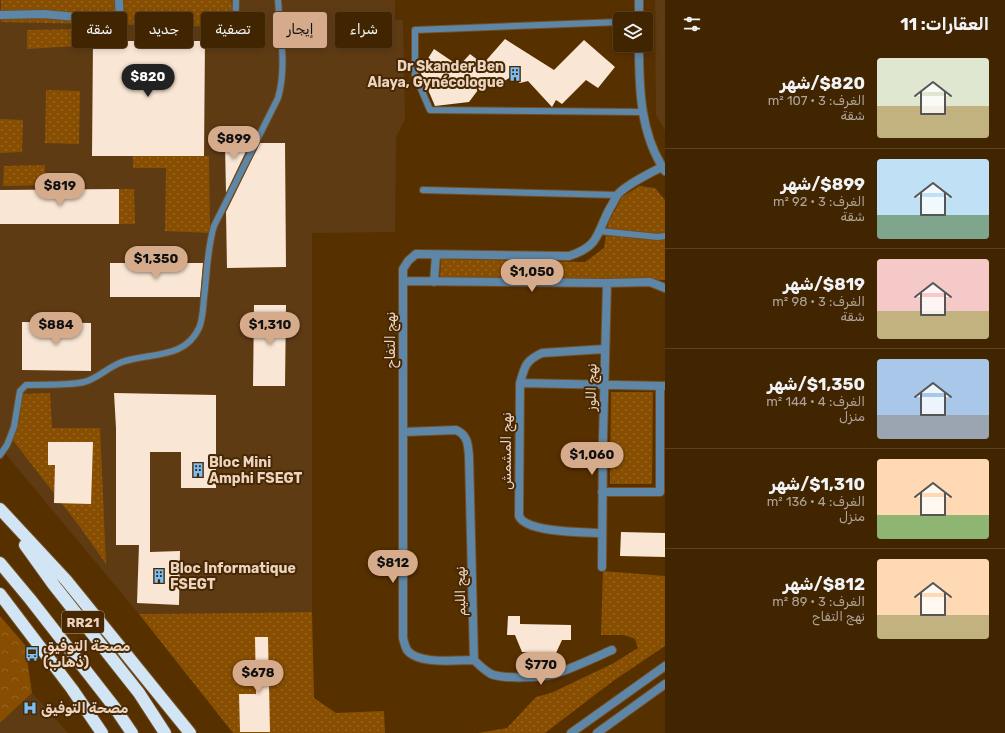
<!DOCTYPE html>
<html lang="ar">
<meta charset="utf-8">
<style>
:root{--surface:#412400;--page:#4c300f;--text:#f1f3f6;--muted:#aea499;--line:#5a4122;--accent:#d6ab8b}
body{margin:0;font-family:Rubik,Cairo,sans-serif;background:var(--page);color:var(--text);direction:rtl;height:100vh;display:flex;flex-direction:column;font-size:15px;white-space:nowrap}
*{box-sizing:border-box;margin:0}
p{font-size:13px;color:var(--muted)}
.icon{flex:none;width:22px;height:22px;fill:none;stroke:currentColor;stroke-width:2;stroke-linecap:round;stroke-linejoin:round}
.map{position:relative;flex:1;overflow:hidden;direction:ltr}
.panel{display:flex;flex-direction:column;background:var(--surface);width:340px}
.panel>*{flex:none}
.top-card{position:absolute;left:12px;top:12px;width:380px;height:36px;direction:rtl;display:flex;gap:8px}
.buttons{position:absolute;left:613px;top:12px;display:grid;gap:8px}
.buttons a{display:grid;place-items:center;width:40px;height:40px;border-radius:4px;background:var(--surface);box-shadow:0 2px 6px #0003,0 0 0 1px var(--line);font-size:20px}
.price{position:absolute;translate:-50% -34px;padding:0 9px;border-radius:14px;background:var(--accent);color:#111;font-size:13px;line-height:26px;filter:drop-shadow(0 1px 2px #0008)}
.price::after{content:'';position:absolute;left:50%;top:24px;width:12px;height:9px;margin-left:-6px;background:inherit;clip-path:polygon(0 0,100% 0,50% 100%)}
.price.on{background:#222;color:#fff}
ul{padding:0;list-style:none}
li{display:flex;align-items:center;gap:12px;height:100px;padding:0 16px}
li+li{border-top:1px solid var(--line)}
li span{display:grid;place-items:center;flex:none;width:112px;height:80px;border-radius:4px;color:#555}
li>.icon{margin-inline-start:auto}
span .icon{width:48px;height:48px;fill:#fffc;stroke-width:1}
li b{font-size:17px}
h2{display:flex;justify-content:space-between;align-items:center;height:48px;padding:0 16px;font-size:17px}
.tag{padding:0 14px;border-radius:4px;background:var(--surface);box-shadow:0 2px 6px #0003,0 0 0 1px var(--line);font-size:14px;line-height:36px}
.tag.on{background:var(--accent);color:#111}
main{display:flex;flex:1;min-height:0}
.map>svg:first-child{display:block}
.built{fill:#5f3b14}
.grass{fill:url(#grass-dots)}
.forest{fill:url(#forest-crowns)}
.building{fill:#fae6d4}
.lines{fill:none;stroke-linecap:round;stroke-linejoin:round}
.service-casing{stroke:#724e22;stroke-width:8}
.pedestrian-casing{stroke:#724e22;stroke-width:10}
.minor-casing{stroke:#724e22;stroke-width:10}
.tertiary-casing{stroke:#724e22;stroke-width:10}
.motorway-casing{stroke:#724e22;stroke-width:14}
.service{stroke:#5e86a7;stroke-width:6}
.pedestrian{stroke:#5e86a7;stroke-width:8}
.minor{stroke:#5e86a7;stroke-width:8}
.tertiary{stroke:#5e86a7;stroke-width:8}
.motorway{stroke:#d2e5f5;stroke-width:12}
.labels{text-anchor:middle;stroke-width:4;stroke-linejoin:round;paint-order:stroke}
.shield{fill:#472805;stroke:#bba086;stroke-width:1}
.shield-label{font-size:13px;font-weight:bold;fill:#edd4be}
.poi-label{font-size:14px;font-weight:bold;fill:#edd4be;stroke:#472805;text-anchor:start}
.street-label{font-size:14px;fill:#edd4be;stroke:#472805}
</style>
<main>
<section class="panel">
<h2>العقارات: 11<svg class="icon" aria-label="filters" viewBox="0 0 24 24"><path d="M4 7h16M4 17h16"/><circle cx="9" cy="7" r="2"/><circle cx="15" cy="17" r="2"/></svg></h2>
<ul>
<li><span style="background:linear-gradient(#dfe7d0 60%,#c2b280 0)"><svg class="icon" aria-label="home" viewBox="0 0 24 24"><path d="M3 11l9-7 9 7M6 9v11h12V9"/></svg></span><div><b>$820/شهر</b><p>الغرف: 3 · 107 m²</p><p>شقة</p></div></li>
<li><span style="background:linear-gradient(#bfe0f5 70%,#7fa58c 0)"><svg class="icon" aria-label="home" viewBox="0 0 24 24"><path d="M3 11l9-7 9 7M6 9v11h12V9"/></svg></span><div><b>$899/شهر</b><p>الغرف: 3 · 92 m²</p><p>شقة</p></div></li>
<li><span style="background:linear-gradient(#f6c9c9 65%,#c2b280 0)"><svg class="icon" aria-label="home" viewBox="0 0 24 24"><path d="M3 11l9-7 9 7M6 9v11h12V9"/></svg></span><div><b>$819/شهر</b><p>الغرف: 3 · 98 m²</p><p>شقة</p></div></li>
<li><span style="background:linear-gradient(#a9c7e8 70%,#9aa5b1 0)"><svg class="icon" aria-label="home" viewBox="0 0 24 24"><path d="M3 11l9-7 9 7M6 9v11h12V9"/></svg></span><div><b>$1,350/شهر</b><p>الغرف: 4 · 144 m²</p><p>منزل</p></div></li>
<li><span style="background:linear-gradient(#ffd9b3 70%,#8fb573 0)"><svg class="icon" aria-label="home" viewBox="0 0 24 24"><path d="M3 11l9-7 9 7M6 9v11h12V9"/></svg></span><div><b>$1,310/شهر</b><p>الغرف: 4 · 136 m²</p><p>منزل</p></div></li>
<li><span style="background:linear-gradient(#ffd9b3 70%,#c2b280 0)"><svg class="icon" aria-label="home" viewBox="0 0 24 24"><path d="M3 11l9-7 9 7M6 9v11h12V9"/></svg></span><div><b>$812/شهر</b><p>الغرف: 3 · 89 m²</p><p>نهج التفاح</p></div></li>
</ul>
</section>
<div class="map">
<svg width="665" height="733" viewBox="0 0 665 733">
<defs>
<pattern id="grass-dots" width="8" height="8" patternUnits="userSpaceOnUse"><rect width="8" height="8" fill="#874e02"/><path d="M2 2h.1M6 6h.1" fill="none" stroke="#986725" stroke-width="1.8" stroke-linecap="round"/></pattern>
<pattern id="forest-crowns" width="20" height="18" patternUnits="userSpaceOnUse"><rect width="20" height="18" fill="#874e02"/><path d="M2 6a3 3 0 1 1 6 0M12 15a3 3 0 1 1 6 0" fill="none" stroke="#986725"/></pattern>
</defs>
<rect width="100%" height="100%" fill="#573000"/>
<path class="built" d="M0,0H395V20H403L405,119L396,137L395,232L312,233V612L139,614L0,447Z
M655,0H665V130L656,115Z
M32,693L68,733H0V723Z"/>
<path class="grass" d="M1,0H231L235,12L227,27L1,22Z
M93,29V45L27,49V30Z
M46,90L80,91L79,144L45,143Z
M0,119L23,120L22,152L0,153Z
M133,156H209L210,233L165,231L166,168H133Z
M45,165V185L3,186L4,166Z
M639,186L655,188L665,200V280L440,278L441,259L585,262L604,248L608,223L622,197Z
M119,189H134L135,224H119Z
M611,392H653L652,484H610Z
M50,393L52,428H100L106,564L80,527L12,439L19,394Z
M603,571L665,576V646L613,681L545,733H478L507,728L536,697L551,693L612,664L638,648L635,639L624,635H601Z
M312,612L314,698L336,713L384,711L385,733H233L139,614Z"/>
<path class="forest" d="M0,616L25,645L32,693L0,723Z"/>
<path class="building" d="M505,39L554,70L584,40L615,67L598,88L586,80L562,104L556,100L552,107L528,81L520,83L511,77L501,83L492,77L484,82L469,102L435,106L420,71L434,49L459,66L470,54L483,64Z
M93,41H205L204,156H92Z
M250,143L226,193L225,144Z
M260,143H285L286,267L227,268L226,212Z
M119,189V224H0V190Z
M110,263H203L200,297H110Z
M254,305H286L285,386H253Z
M22,322L91,323V371L22,370Z
M114,393L216,395V488H181V452H150V552L180,551L179,605L137,603L139,545H116V428Z
M48,442H93L91,504L54,503L55,465H48Z
M621,532L665,533V557L620,556Z
M508,616H520V624L571,625V640H562L556,653L522,652L515,635H507Z
M255,637H268L270,732H240L239,694H256Z"/>
<g class="lines">
<defs>
<path id="service" d="M620,22L415,30V75L430,110L643,112
M235,42L236,0
M423,190L617,195
M599,231L658,237L665,236
M0,455L7,445L14,427L20,391L26,385C45,384 66,386 84,382C97,379 108,367 122,362C150,352 184,360 199,328C203,319 203,308 204,298C207,274 207,249 214,226L278,98C287,67 280,32 278,0"/>
<path id="pedestrian" d="M119,0L120,25
M1,15L44,14L120,21"/>
<path id="minor" d="M403,281L607,283L650,282L665,288
M434,282L436,255
M520,383L664,386
M403,432L456,430C468,435 468,445 469,456L474,660C479,665 484,670 491,674C502,679 543,678 555,674C575,667 594,658 612,650
M602,492H660V386
M601,533C584,532 526,533 519,516L520,383C525,366 525,361 542,353L605,349
M602,567L603,438L607,283
M474,660C458,660 418,665 407,650C405,646 404,642 403,638V269L408,261L416,254L569,256C600,246 596,234 610,208C613,204 615,198 618,194C629,183 648,174 662,167"/>
<path id="tertiary" d="M639,19V0
M639,45C639,88 640,134 665,171
M571,733L665,666
M597,733L665,684"/>
<path id="motorway" d="M0,509L66,580L190,733
M25,545L53,584L139,693L165,733
M0,563L30,599L115,708L132,733
M0,594L72,689L102,733"/>
</defs>
<use href="#service" class="service-casing"/>
<use href="#pedestrian" class="pedestrian-casing"/>
<use href="#minor" class="minor-casing"/>
<use href="#tertiary" class="tertiary-casing"/>
<use href="#motorway" class="motorway-casing"/>
<use href="#service" class="service"/>
<use href="#pedestrian" class="pedestrian"/>
<use href="#minor" class="minor"/>
<use href="#tertiary" class="tertiary"/>
<use href="#motorway" class="motorway"/>
</g>
<defs>
<symbol id="building-bare" viewBox="-9 -9 18 18"><path d="M-4-6H4V6H1V3H-1V6H-4ZM-2.5-4.3h1.7v1.8h-1.7ZM.8-4.3h1.7v1.8H.8ZM-2.5-1h1.7V.8h-1.7ZM.8-1h1.7V.8H.8Z" fill="#79bff8" stroke="#472805" stroke-width="2.5" paint-order="stroke"/></symbol>
<symbol id="bus-bare" viewBox="-9 -9 18 18"><path d="M-5-6H5V4H4V6H2V4H-2V6H-4V4H-5ZM-3.5-4V0h7V-4ZM-3.5 1.2v1.5H-2V1.2ZM2 1.2v1.5H3.5V1.2Z" fill="#79bff8" stroke="#472805" stroke-width="2.5" paint-order="stroke"/></symbol>
<symbol id="hospital-bare" viewBox="-9 -9 18 18"><path d="M-5-5h3v3.5h4V-5h3V5h-3V1.5h-4V5h-3Z" fill="#79bff8" stroke="#472805" stroke-width="2.5" paint-order="stroke"/></symbol>
</defs>
<g fill-rule="evenodd">
<use href="#building-bare" x="505" y="64" width="20" height="20"/>
<use href="#building-bare" x="188" y="460" width="20" height="20"/>
<use href="#building-bare" x="149" y="566" width="20" height="20"/>
<use href="#bus-bare" x="22" y="644" width="20" height="20"/>
<use href="#hospital-bare" x="20" y="698" width="20" height="20"/>
</g>
<g class="labels">
<rect class="shield" x="62" y="611" width="42" height="22" rx="3"/>
<g class="shield-label">
<text x="83" y="627">RR21</text>
</g>
<g class="poi-label">
<text x="504" y="71" text-anchor="end">Dr Skander Ben<tspan x="504" dy="16">Alaya, Gynécologue</tspan></text>
<text x="209" y="467">Bloc Mini<tspan x="209" dy="16">Amphi FSEGT</tspan></text>
<text x="170" y="573">Bloc Informatique<tspan x="170" dy="16">FSEGT</tspan></text>
<text x="43" y="651">مصحة التوفيق<tspan x="43" dy="16">(ذهاب)</tspan></text>
<text x="41" y="713">مصحة التوفيق</text>
</g>
<g class="street-label">
<text transform="translate(390 340) rotate(-90)" y="5">نهج التفاح</text>
<text transform="translate(591 387) rotate(-89)" y="5">نهج اللوز</text>
<text transform="translate(506 451) rotate(-90)" y="5">نهج المشمش</text>
<text transform="translate(460 591) rotate(-91)" y="5">نهج الليم</text>
</g>
</g>
</svg>
<div class="buttons">
<a><svg class="icon" aria-label="layers" viewBox="0 0 24 24"><path d="M12 4l9 5-9 5-9-5zM3 14l9 5 9-5"/></svg></a>
</div>
<b class="price on" style="left:148px;top:98px">$820</b>
<b class="price" style="left:234px;top:160px">$899</b>
<b class="price" style="left:60px;top:207px">$819</b>
<b class="price" style="left:156px;top:280px">$1,350</b>
<b class="price" style="left:532px;top:293px">$1,050</b>
<b class="price" style="left:56px;top:346px">$884</b>
<b class="price" style="left:270px;top:346px">$1,310</b>
<b class="price" style="left:592px;top:476px">$1,060</b>
<b class="price" style="left:393px;top:584px">$812</b>
<b class="price" style="left:541px;top:686px">$770</b>
<b class="price" style="left:258px;top:694px">$678</b>
<div class="top-card">
<a class="tag">شراء</a>
<a class="tag on">إيجار</a>
<a class="tag">تصفية</a>
<a class="tag">جديد</a>
<a class="tag">شقة</a>
</div>
</div>
</main>
